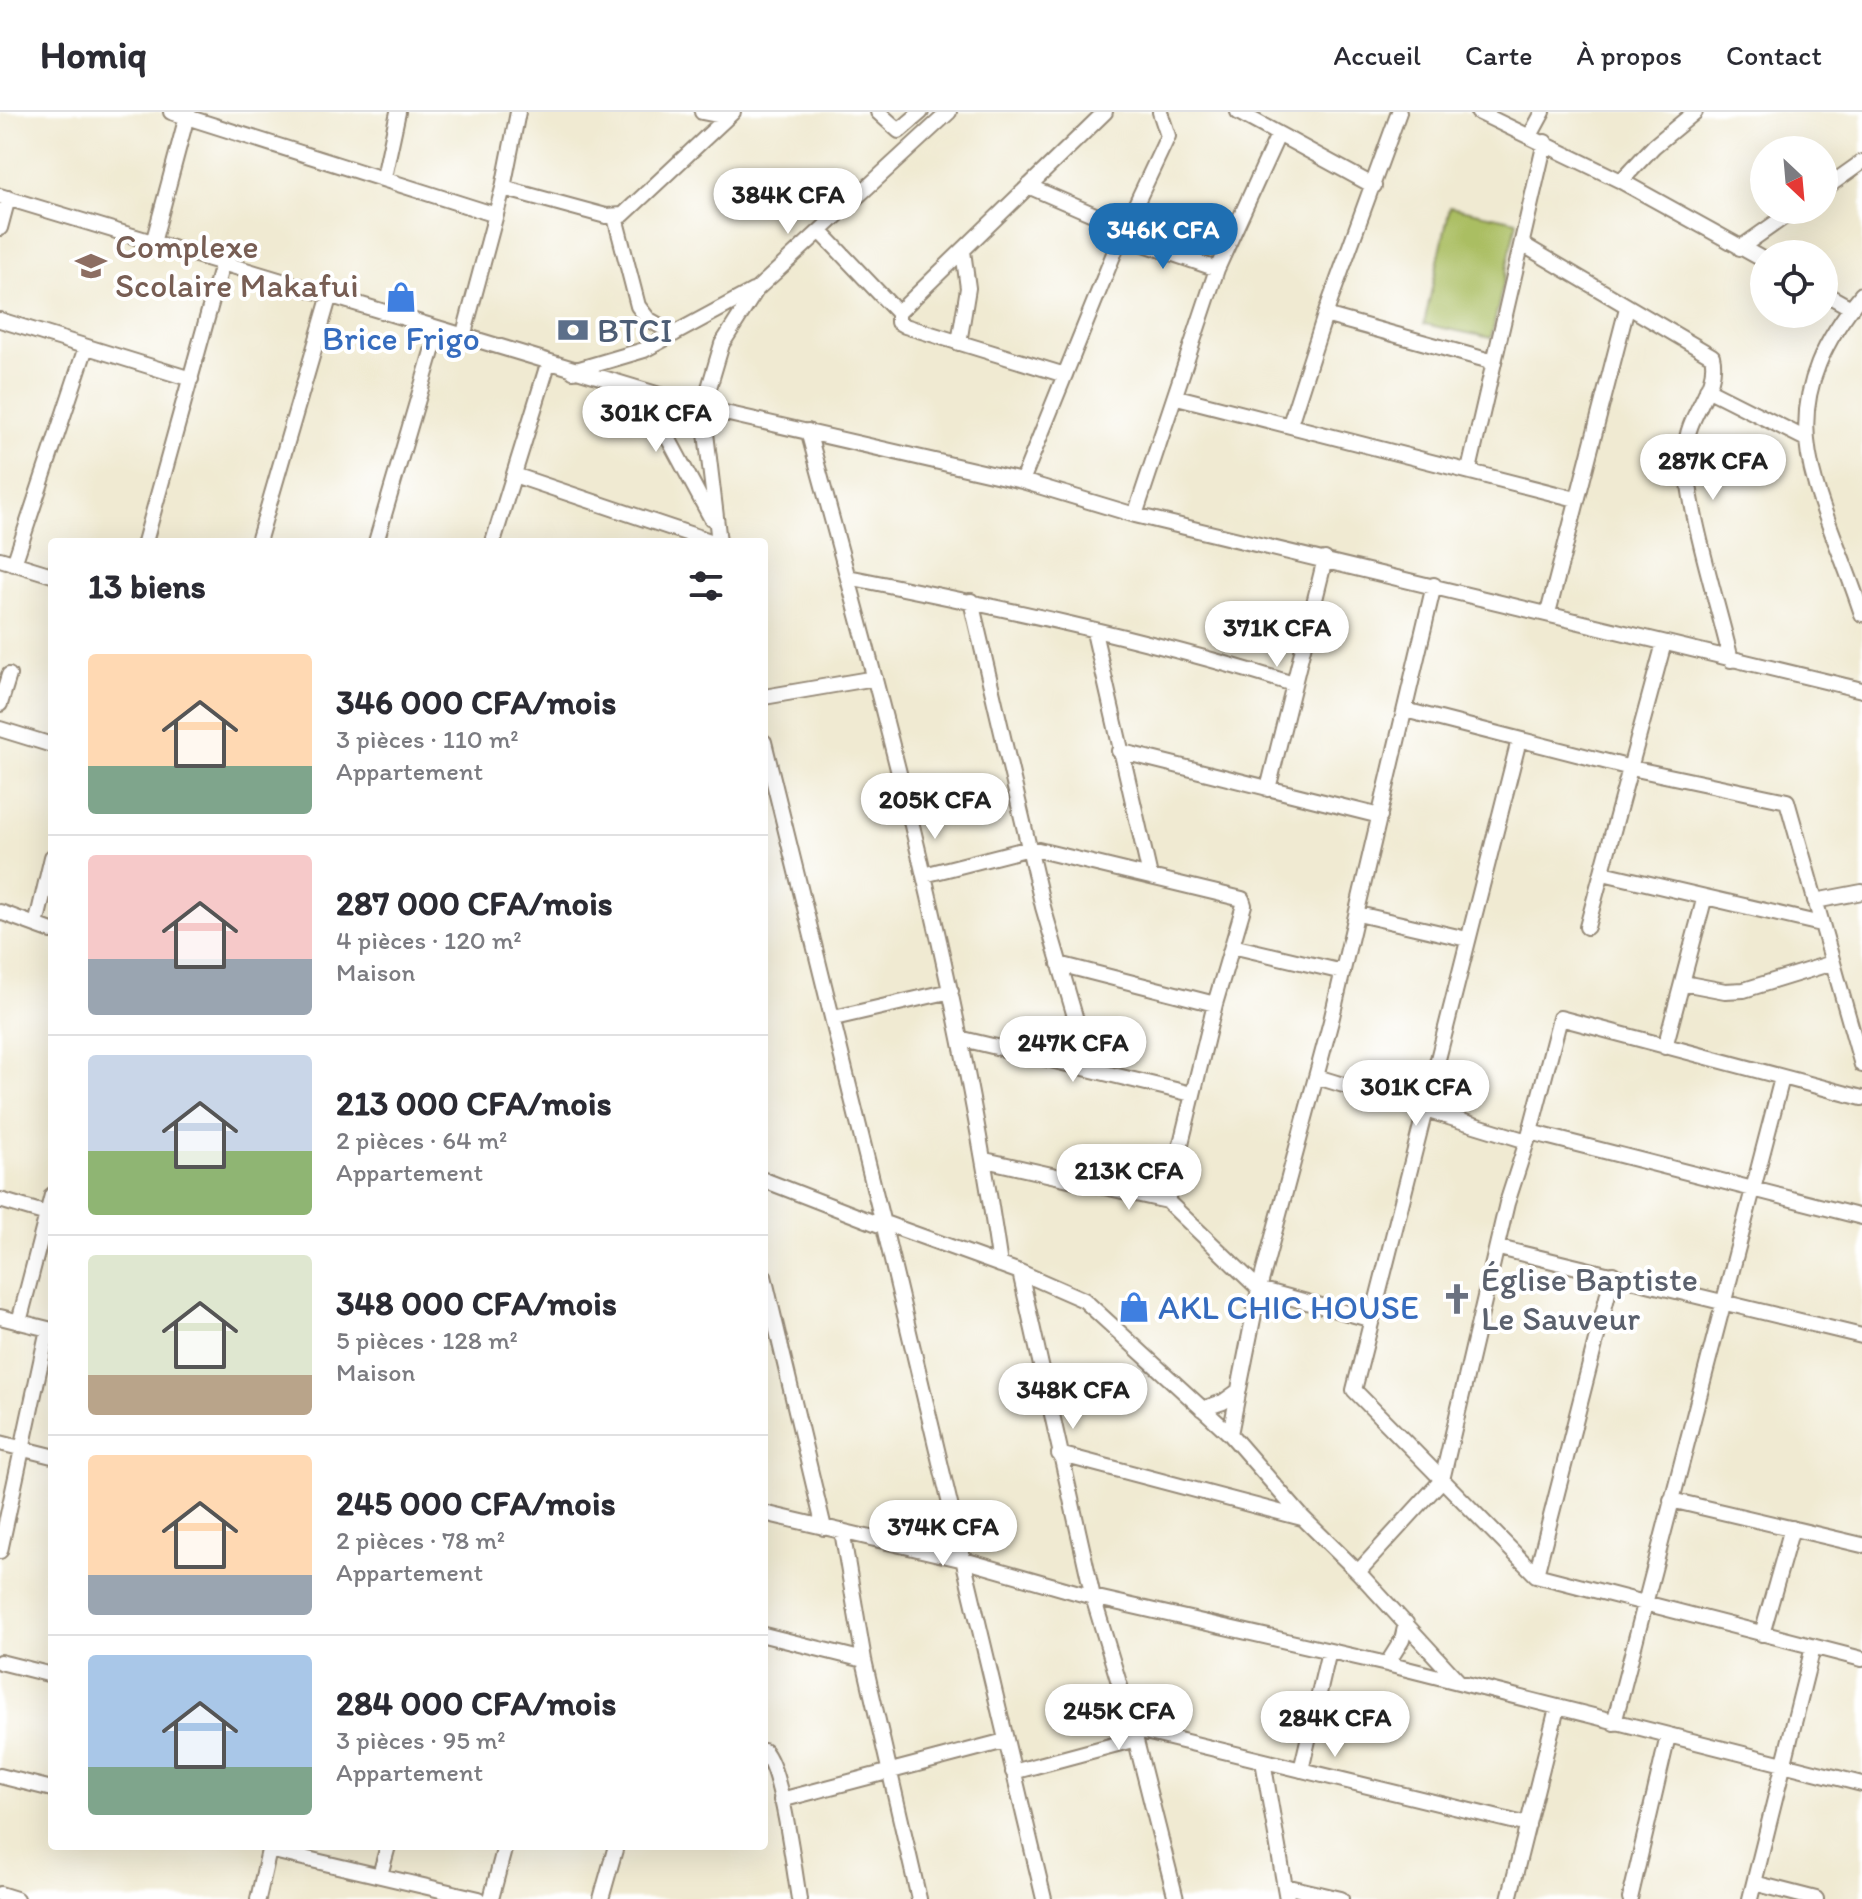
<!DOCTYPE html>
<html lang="fr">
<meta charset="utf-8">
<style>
:root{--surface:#fff;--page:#f2f2f3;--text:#2b2b33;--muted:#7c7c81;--line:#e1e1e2;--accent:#1f6fb2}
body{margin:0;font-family:Itim,sans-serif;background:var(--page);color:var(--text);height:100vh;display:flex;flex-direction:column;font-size:30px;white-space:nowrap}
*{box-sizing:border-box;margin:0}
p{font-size:26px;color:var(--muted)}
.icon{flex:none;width:44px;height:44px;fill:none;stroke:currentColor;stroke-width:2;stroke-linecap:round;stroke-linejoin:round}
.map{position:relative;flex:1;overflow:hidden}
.side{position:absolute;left:48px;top:426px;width:720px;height:1312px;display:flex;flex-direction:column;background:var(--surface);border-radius:8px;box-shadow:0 8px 32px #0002}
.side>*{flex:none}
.needle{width:52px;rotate:154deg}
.buttons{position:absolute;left:1750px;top:24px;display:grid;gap:16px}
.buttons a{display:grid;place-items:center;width:88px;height:88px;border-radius:50%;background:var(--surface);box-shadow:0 8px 32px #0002;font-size:40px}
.price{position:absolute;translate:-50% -68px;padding:0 18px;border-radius:28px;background:#fff;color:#222;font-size:26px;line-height:52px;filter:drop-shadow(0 2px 4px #0008)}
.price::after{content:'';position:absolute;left:50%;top:48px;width:24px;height:18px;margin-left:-12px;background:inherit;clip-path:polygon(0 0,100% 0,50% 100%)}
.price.active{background:var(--accent);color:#fff}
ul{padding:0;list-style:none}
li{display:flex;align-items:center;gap:24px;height:200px;padding:0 40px}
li+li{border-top:2px solid var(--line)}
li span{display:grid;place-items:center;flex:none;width:224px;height:160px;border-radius:8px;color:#555}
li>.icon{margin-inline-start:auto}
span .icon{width:96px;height:96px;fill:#fffc;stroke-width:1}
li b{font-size:34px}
h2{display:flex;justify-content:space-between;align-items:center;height:96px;padding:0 40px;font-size:34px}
header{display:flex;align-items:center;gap:48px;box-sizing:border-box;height:112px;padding:0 40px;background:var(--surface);border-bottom:2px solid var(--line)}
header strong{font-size:38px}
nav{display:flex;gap:44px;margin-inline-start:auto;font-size:28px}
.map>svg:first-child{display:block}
.green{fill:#aabe62;stroke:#727440;stroke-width:2}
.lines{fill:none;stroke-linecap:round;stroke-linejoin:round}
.minor-casing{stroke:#968a78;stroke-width:18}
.minor{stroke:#fff;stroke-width:14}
.labels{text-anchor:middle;stroke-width:8;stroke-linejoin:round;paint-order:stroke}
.education-label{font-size:34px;fill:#785e54;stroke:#fff;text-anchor:start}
.service-label{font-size:34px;fill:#4e5e75;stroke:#fff;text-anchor:start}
.shop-label{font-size:34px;fill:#366cbe;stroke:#fff}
.worship-label{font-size:34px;fill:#5b616d;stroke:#fff;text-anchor:start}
</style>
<header>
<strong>Homiq</strong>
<nav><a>Accueil</a><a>Carte</a><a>À propos</a><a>Contact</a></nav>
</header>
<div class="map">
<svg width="1862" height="1787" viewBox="0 0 1862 1787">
<rect width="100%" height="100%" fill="#fff"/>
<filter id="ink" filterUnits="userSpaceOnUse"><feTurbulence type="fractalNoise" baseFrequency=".0125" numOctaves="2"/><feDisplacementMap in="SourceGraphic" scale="16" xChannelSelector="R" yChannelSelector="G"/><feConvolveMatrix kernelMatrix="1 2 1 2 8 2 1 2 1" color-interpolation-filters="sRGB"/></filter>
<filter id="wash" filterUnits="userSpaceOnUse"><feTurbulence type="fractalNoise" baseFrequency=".006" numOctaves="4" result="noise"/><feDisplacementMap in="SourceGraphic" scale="32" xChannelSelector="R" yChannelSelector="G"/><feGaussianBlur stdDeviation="1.8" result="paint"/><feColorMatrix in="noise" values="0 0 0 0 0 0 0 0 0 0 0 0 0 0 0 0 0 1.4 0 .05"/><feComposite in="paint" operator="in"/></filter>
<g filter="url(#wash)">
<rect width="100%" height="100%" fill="#f0ead2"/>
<path class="green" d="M1450,95L1517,109L1491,226L1424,212Z"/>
</g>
<g filter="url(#ink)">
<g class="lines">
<defs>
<path id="minor" d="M171,0L496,103
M702,0L727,5
M878,0L899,19L921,0
M1238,0L1374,74
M1478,0L1621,69L1764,148
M1530,24L1543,0
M384,65L398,0
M1621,69L1654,34L1695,0
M1028,74L1125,116
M503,76L606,104L623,103L733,0
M1824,77L1862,50
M0,84L703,296L1022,369L1135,403L1862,578
M615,105L638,194L648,207L674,222
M0,116L8,86
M821,120L898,201
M1121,124L1217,157
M153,131L188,0
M1522,132L1712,244C1720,275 1686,303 1686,336C1686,396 1717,487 1731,548
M1740,136L1794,98
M1824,181L1851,196
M1862,182C1761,305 1820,374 1862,502
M1325,203L1494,250
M0,208L191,267
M463,225L503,76L518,0
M959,231L968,176L963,139
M573,259L644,238L753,179
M1065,263L905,214L898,210V201L1105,0
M607,274L638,295L667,324L711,406
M1707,277L1804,326
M1177,285L1576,387
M1290,312L1325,203L1399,0
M808,319C883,594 959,870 1000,1153
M1469,358L1545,30
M514,363L713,430
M1022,369L1121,124L1168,24L1160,0
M1135,403L1217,157L1278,23
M145,430L222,152
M258,430L329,186
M376,430L438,219
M493,430L548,252
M719,430L703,296L722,232L757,177L949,0
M0,447L52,463
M14,452L86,235
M848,465C998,495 1147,526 1293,572
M971,489L1043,795L1090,956
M1548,501L1627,196
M1094,520L1150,764
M764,585L875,566
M0,592L9,563
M1405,598L1631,656L1787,689L1862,953
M0,617L52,633
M1519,628L1354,1278L1536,1463L1862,1547
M764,630L882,1108
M1119,639L1380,704
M1268,677L1325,447
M1603,761L1821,812
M924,763L1030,736L1242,787L1244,793L1215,892L1167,1089
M1815,789L1862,780
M0,800L52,819
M1358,802L1467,827
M36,813L52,745
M1587,815L1664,531
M1232,834L1343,860
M1059,852L1215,892
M1683,871L1725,879L1744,878L1832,851
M834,906L951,879
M963,927L1192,982
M1665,935L1704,788
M1317,965L1527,1029
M1530,1020L1862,1105
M985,1048L1167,1089L1259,1177L1369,1207
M764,1068L885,1115
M0,1088L47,1102
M887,1112L1020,1160L1084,1188L1230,1322L1303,1406L1358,1460L1459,1570
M884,1115L1044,1787
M1499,1136L1862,1224
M1020,1160L1093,1485L1133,1617L1176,1787
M764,1164L824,1416
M0,1205L52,1218
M19,1210L52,1083
M1202,1297L1223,1290L1237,1280
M1230,1322L1259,1177L1331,909L1434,473
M0,1331L52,1344
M1059,1342L1302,1406
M1671,1388L1862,1433
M764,1401L960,1447L1093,1485L1387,1552L1862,1672
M842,1419L864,1548L919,1787
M0,1439L48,1217
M1358,1460L1442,1368L1507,1091L1530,1020L1560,906L1862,986
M1536,1463L1613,1162
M1762,1522L1792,1416
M764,1523L864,1548
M0,1550L52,1563
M1387,1552L1402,1528L1406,1511
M1614,1611L1782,966
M1133,1617L1528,1713
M764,1639C782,1658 794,1757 799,1787
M1263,1649L1287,1787
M1301,1658L1329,1539
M1013,1660L1136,1627
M0,1664L52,1677
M781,1688L1005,1629
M269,1738L479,1787
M380,1763L388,1734
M1754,1771L1816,1787
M1285,1774L1341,1787
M0,1782L16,1787
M258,1787L270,1734
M491,1787L505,1734
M601,1787L616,1734
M1509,1787L1557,1596
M1630,1787L1668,1624
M1750,1787L1813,1535"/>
</defs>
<use href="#minor" class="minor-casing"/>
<use href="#minor" class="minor"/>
</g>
</g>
<defs>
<symbol id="school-bare" viewBox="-9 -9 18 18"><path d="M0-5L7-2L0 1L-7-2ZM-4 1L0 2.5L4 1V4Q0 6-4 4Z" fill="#8d6e63" stroke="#fff" stroke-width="2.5" paint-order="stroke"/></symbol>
<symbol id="shop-bare" viewBox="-9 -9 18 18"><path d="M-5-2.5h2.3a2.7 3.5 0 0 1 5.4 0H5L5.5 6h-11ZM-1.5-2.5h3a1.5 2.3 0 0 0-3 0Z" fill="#3f7fe0" stroke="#fff" stroke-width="2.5" paint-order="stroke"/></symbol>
<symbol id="bank-bare" viewBox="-9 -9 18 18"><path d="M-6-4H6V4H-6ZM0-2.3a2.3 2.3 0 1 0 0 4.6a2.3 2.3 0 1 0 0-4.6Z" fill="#5c6f8a" stroke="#fff" stroke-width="2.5" paint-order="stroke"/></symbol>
<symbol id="church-bare" viewBox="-9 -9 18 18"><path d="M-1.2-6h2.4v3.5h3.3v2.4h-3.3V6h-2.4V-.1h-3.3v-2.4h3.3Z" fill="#6b7280" stroke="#fff" stroke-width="2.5" paint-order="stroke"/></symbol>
</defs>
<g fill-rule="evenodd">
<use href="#school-bare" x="69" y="132" width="44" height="44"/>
<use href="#shop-bare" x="379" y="163" width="44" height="44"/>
<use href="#bank-bare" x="551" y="196" width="44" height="44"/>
<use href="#church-bare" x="1435" y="1165" width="44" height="44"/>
<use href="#shop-bare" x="1112" y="1173" width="44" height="44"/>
</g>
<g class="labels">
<g class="education-label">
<text x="115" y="146">Complexe<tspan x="115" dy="39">Scolaire Makafui</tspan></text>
</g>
<g class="service-label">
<text x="597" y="230">BTCI</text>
</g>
<g class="shop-label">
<text x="401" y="238">Brice Frigo</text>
<text x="1158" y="1207" text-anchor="start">AKL CHIC HOUSE</text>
</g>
<g class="worship-label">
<text x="1481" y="1179">Église Baptiste<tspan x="1481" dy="39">Le Sauveur</tspan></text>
</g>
</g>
</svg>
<div class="buttons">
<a><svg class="needle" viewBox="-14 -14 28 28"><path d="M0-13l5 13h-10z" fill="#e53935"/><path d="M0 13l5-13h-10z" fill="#7c7c81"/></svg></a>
<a><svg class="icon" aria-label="locate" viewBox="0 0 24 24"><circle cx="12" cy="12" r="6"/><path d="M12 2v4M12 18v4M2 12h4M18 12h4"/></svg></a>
</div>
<b class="price" style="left:788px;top:124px">384K CFA</b>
<b class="price active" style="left:1163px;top:159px">346K CFA</b>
<b class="price" style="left:656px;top:342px">301K CFA</b>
<b class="price" style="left:1713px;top:390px">287K CFA</b>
<b class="price" style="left:1277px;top:557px">371K CFA</b>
<b class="price" style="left:935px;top:729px">205K CFA</b>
<b class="price" style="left:1073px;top:972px">247K CFA</b>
<b class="price" style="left:1416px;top:1016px">301K CFA</b>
<b class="price" style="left:1129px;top:1100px">213K CFA</b>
<b class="price" style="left:1073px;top:1319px">348K CFA</b>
<b class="price" style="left:943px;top:1456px">374K CFA</b>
<b class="price" style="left:1119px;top:1640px">245K CFA</b>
<b class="price" style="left:1335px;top:1647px">284K CFA</b>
<section class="side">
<h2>13 biens<svg class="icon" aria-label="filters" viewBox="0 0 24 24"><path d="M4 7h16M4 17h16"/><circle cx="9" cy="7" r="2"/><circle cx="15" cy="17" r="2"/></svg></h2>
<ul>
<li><span style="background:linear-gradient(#ffd9b3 70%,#7fa58c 0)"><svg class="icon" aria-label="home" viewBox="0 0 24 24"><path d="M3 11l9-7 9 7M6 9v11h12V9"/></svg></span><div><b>346 000 CFA/mois</b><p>3 pièces · 110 m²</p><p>Appartement</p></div></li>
<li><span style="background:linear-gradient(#f6c9c9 65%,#9aa5b1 0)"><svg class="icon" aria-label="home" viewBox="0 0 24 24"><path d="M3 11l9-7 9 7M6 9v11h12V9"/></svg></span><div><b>287 000 CFA/mois</b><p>4 pièces · 120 m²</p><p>Maison</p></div></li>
<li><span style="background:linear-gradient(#c9d6e8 60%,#8fb573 0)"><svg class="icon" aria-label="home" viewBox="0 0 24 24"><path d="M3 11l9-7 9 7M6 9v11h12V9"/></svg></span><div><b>213 000 CFA/mois</b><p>2 pièces · 64 m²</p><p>Appartement</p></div></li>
<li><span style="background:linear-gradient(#dfe7d0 75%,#b9a48a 0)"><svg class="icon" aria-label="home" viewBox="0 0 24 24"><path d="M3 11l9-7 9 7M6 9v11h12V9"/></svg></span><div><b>348 000 CFA/mois</b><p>5 pièces · 128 m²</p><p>Maison</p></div></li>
<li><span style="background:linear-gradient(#ffd9b3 75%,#9aa5b1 0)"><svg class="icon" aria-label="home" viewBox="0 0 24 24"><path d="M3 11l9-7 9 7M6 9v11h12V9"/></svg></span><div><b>245 000 CFA/mois</b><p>2 pièces · 78 m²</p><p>Appartement</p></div></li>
<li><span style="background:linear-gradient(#a9c7e8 70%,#7fa58c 0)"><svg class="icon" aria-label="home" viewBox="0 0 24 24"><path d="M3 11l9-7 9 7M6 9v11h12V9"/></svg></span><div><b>284 000 CFA/mois</b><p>3 pièces · 95 m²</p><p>Appartement</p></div></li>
</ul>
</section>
</div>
